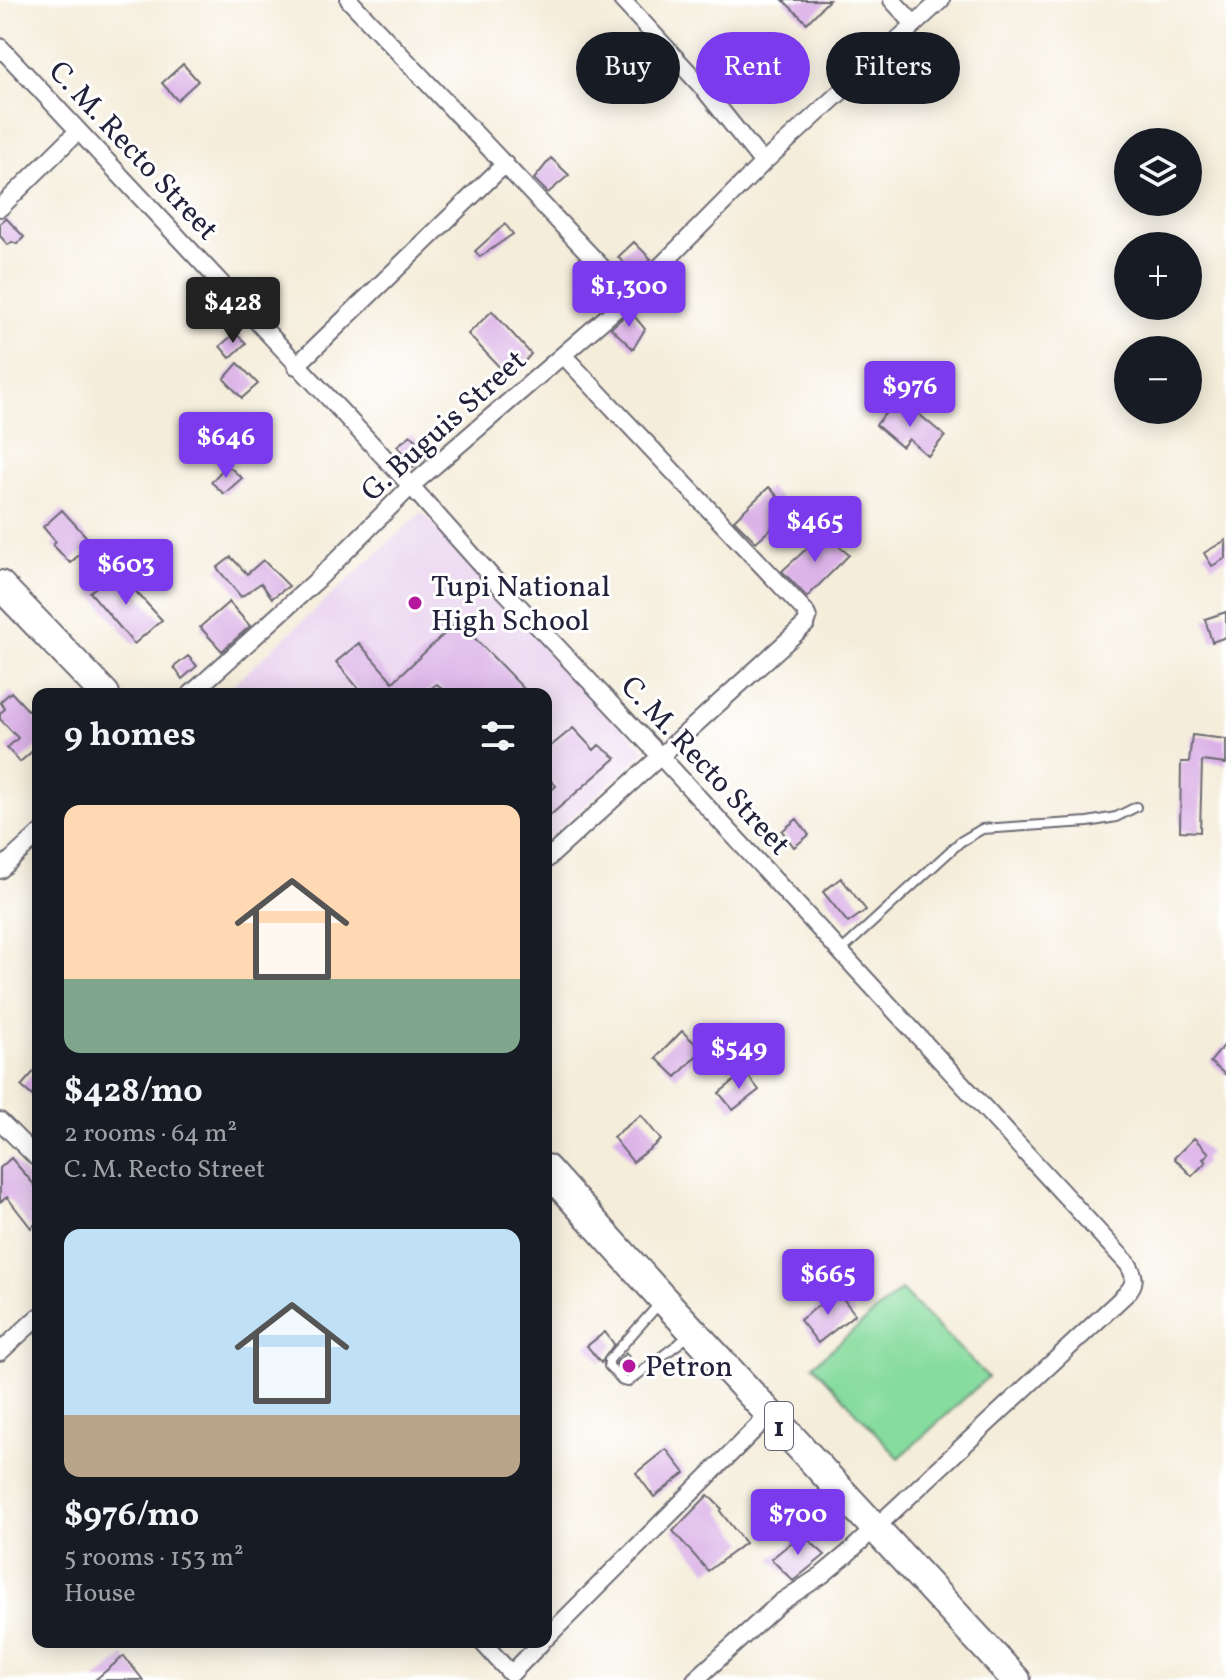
<!DOCTYPE html>
<meta charset="utf-8">
<style>
:root{--surface:#171b24;--page:#242831;--text:#f1f3f6;--muted:#9ea1a6;--accent:#7c3aed}
body{margin:0;font-family:Vollkorn,serif;background:var(--page);color:var(--text);height:100vh;display:flex;flex-direction:column;font-size:30px;white-space:nowrap}
*{box-sizing:border-box;margin:0}
p{font-size:26px;color:var(--muted)}
.icon{flex:none;width:44px;height:44px;fill:none;stroke:currentColor;stroke-width:2;stroke-linecap:round;stroke-linejoin:round}
.map{position:relative;flex:1;overflow:hidden}
.drawer{position:absolute;left:32px;top:688px;width:520px;height:960px;display:flex;flex-direction:column;background:var(--surface);border-radius:16px;box-shadow:0 4px 20px #0003}
.drawer>*{flex:none}
.top-card{position:absolute;left:576px;top:32px;width:530px;height:72px;display:flex;gap:16px}
.fabs{position:absolute;left:1114px;top:128px;display:grid;gap:16px}
.fabs a{display:grid;place-items:center;width:88px;height:88px;border-radius:50%;background:var(--surface);box-shadow:0 4px 20px #0003;font-size:40px}
.price{position:absolute;translate:-50% -68px;padding:0 18px;border-radius:8px;background:var(--accent);color:#fff;font-size:26px;line-height:52px;filter:drop-shadow(0 2px 4px #0008)}
.price::after{content:'';position:absolute;left:50%;top:48px;width:24px;height:18px;margin-left:-12px;background:inherit;clip-path:polygon(0 0,100% 0,50% 100%)}
.price.selected{background:#222;color:#fff}
ul{padding:0;list-style:none}
li{display:grid;align-content:center;gap:16px;height:424px;padding:0 32px}
li span{display:grid;place-items:center;height:248px;border-radius:16px;color:#555}
li>.icon{margin-inline-start:auto}
span .icon{width:144px;height:144px;fill:#fffc;stroke-width:1}
li b{font-size:34px}
h2{display:flex;justify-content:space-between;align-items:center;height:96px;padding:0 32px;font-size:34px}
.tag{padding:0 28px;border-radius:36px;background:var(--surface);box-shadow:0 4px 20px #0003;font-size:28px;line-height:72px}
.tag.selected{background:var(--accent);color:#fff}
.map>svg:first-child{display:block}
.built{fill:#e9d2ee}
.green{fill:#86db9e;stroke:#547e6c;stroke-width:2}
.building{fill:#dbb2e7}
.lines{fill:none;stroke-linecap:round;stroke-linejoin:round}
.lane-casing{stroke:#6c6973;stroke-width:12}
.street-casing{stroke:#6c6973;stroke-width:20}
.highway-casing{stroke:#6c6973;stroke-width:32}
.lane{stroke:#fff;stroke-width:8}
.street{stroke:#fff;stroke-width:16}
.highway{stroke:#fff;stroke-width:28}
.poi-dot{fill:#b5179e;stroke:#fff;stroke-width:3}
.labels{text-anchor:middle;stroke-width:6;stroke-linejoin:round;paint-order:stroke}
.shield{fill:#fff;stroke:#646476;stroke-width:2}
.shield-label{font-size:28px;font-weight:bold;fill:#22223b}
.street-label{font-size:30px;fill:#22223b;stroke:#fff}
.poi-label{font-size:30px;fill:#22223b;stroke:#fff;text-anchor:start}
</style>
<div class="map">
<svg width="1226" height="1680" viewBox="0 0 1226 1680">
<rect width="100%" height="100%" fill="#fff"/>
<filter id="ink" filterUnits="userSpaceOnUse"><feTurbulence type="fractalNoise" baseFrequency=".0125" numOctaves="2"/><feDisplacementMap in="SourceGraphic" scale="16" xChannelSelector="R" yChannelSelector="G"/><feConvolveMatrix kernelMatrix="1 2 1 2 8 2 1 2 1" color-interpolation-filters="sRGB"/></filter>
<filter id="wash" filterUnits="userSpaceOnUse"><feTurbulence type="fractalNoise" baseFrequency=".006" numOctaves="4" result="noise"/><feDisplacementMap in="SourceGraphic" scale="32" xChannelSelector="R" yChannelSelector="G"/><feGaussianBlur stdDeviation="1.8" result="paint"/><feColorMatrix in="noise" values="0 0 0 0 0 0 0 0 0 0 0 0 0 0 0 0 0 1.4 0 .05"/><feComposite in="paint" operator="in"/></filter>
<g filter="url(#wash)">
<rect width="100%" height="100%" fill="#f4edda"/>
<path class="built" d="M422,512L646,751L546,840V694H223Z"/>
<path class="green" d="M901,1290L988,1377L899,1458L813,1365Z"/>
<g id="blocks">
<path class="building" d="M783,0H829L807,23Z
M183,64L198,81L177,100L162,83Z
M551,158L569,175L548,193L534,179Z
M6,218L24,237L17,244L12,242L8,245L0,236V223Z
M505,224L513,234L480,257L475,251Z
M634,242L651,259L635,274L618,257Z
M492,311L531,354L520,367L517,364L507,375L468,334Z
M630,311L645,329L633,349L611,328Z
M235,333L246,343L230,358L220,346Z
M238,363L258,384L242,398L224,379Z
M908,405L945,436L928,456L909,439L902,447L876,425L888,410Z
M411,435L431,454L410,469L402,461L406,456L397,446Z
M227,465L242,478L224,494L211,482Z
M769,487L791,511L756,542L734,520Z
M62,510L92,543L70,563L53,545L56,542L43,527Z
M824,533L849,555L807,597L782,571Z
M1226,540V558L1212,566L1204,553Z
M231,557L247,574L263,560L289,586L272,598L261,583L241,597L217,568Z
M116,570L162,620L134,644L90,592Z
M229,602L250,626L222,651L200,627Z
M1226,612V637L1212,642L1205,619Z
M458,621L529,694H447L437,684L423,694H363L336,662L359,643L393,682Z
M188,656L197,666L182,679L174,667Z
M11,692L38,721V746L20,762L7,748L18,738L0,719V713L5,709L0,702Z
M573,728L594,750L599,745L616,758L546,819V795L556,786L546,775V750Z
M1192,735L1226,739V764L1202,761L1200,832L1180,831L1181,762H1189Z
M797,819L809,835L794,847L782,831Z
M841,878L866,910L848,923L823,892Z
M682,1031L702,1050L676,1077L656,1058Z
M1226,1043V1075L1210,1062Z
M38,1067V1101L21,1086Z
M745,1072L759,1090L733,1110L719,1093Z
M641,1115L661,1140L633,1162L613,1137Z
M1194,1138L1209,1153L1203,1159L1206,1162L1192,1176L1174,1158Z
M11,1158L38,1189V1221L31,1228L7,1197L0,1202V1168Z
M837,1291L855,1314L818,1343L800,1320Z
M605,1332L614,1344L601,1363L587,1346Z
M626,1353L636,1367L626,1374L616,1363Z
M666,1449L685,1473L654,1497L636,1473Z
M708,1495L722,1509L720,1511L745,1543L708,1571L673,1531Z
M802,1534L825,1555L793,1581L771,1559Z
M124,1656L143,1680H95Z"/>
</g>
</g>
<g filter="url(#ink)">
<use href="#blocks" fill-opacity="0" stroke="#6c6973" stroke-width="2"/>
<g class="lines">
<defs>
<path id="lane" d="M840,952L960,842L982,829L1088,822L1116,817L1136,807
M660,1303L609,1360V1366L623,1381L628,1382L690,1335"/>
<path id="street" d="M349,0L630,297
M622,0L704,89L763,163
M892,0L914,24
M0,47L411,486L499,585L661,757L1128,1264C1136,1277 1136,1284 1125,1295L846,1555L822,1575L781,1602L695,1680
M0,208L78,131
M296,366L505,164
M191,694L316,581L411,486L630,297L763,163L941,0
M546,860L806,624L808,618L805,611L563,355
M0,870L38,835
M0,1121L38,1159
M0,1352L38,1317
M546,1638L769,1415
M482,1642L511,1674L542,1642"/>
<path id="highway" d="M0,585L105,694
M546,1169L663,1299L1016,1680"/>
</defs>
<use href="#lane" class="lane-casing"/>
<use href="#street" class="street-casing"/>
<use href="#highway" class="highway-casing"/>
<use href="#lane" class="lane"/>
<use href="#street" class="street"/>
<use href="#highway" class="highway"/>
</g>
</g>
<g class="poi-dot">
<circle cx="415" cy="603" r="8"/>
<circle cx="629" cy="1366" r="8"/>
</g>
<g class="labels">
<rect class="shield" x="765" y="1402" width="28" height="48" rx="6"/>
<g class="shield-label">
<text x="779" y="1436">1</text>
</g>
<g class="street-label">
<text transform="translate(134 150) rotate(47)" y="10">C. M. Recto Street</text>
<text transform="translate(443 425) rotate(-42)" y="10">G. Buguis Street</text>
<text transform="translate(706 765) rotate(47)" y="10">C. M. Recto Street</text>
</g>
<g class="poi-label">
<text x="431" y="596">Tupi National<tspan x="431" dy="34">High School</tspan></text>
<text x="645" y="1376">Petron</text>
</g>
</g>
</svg>
<div class="fabs">
<a><svg class="icon" aria-label="layers" viewBox="0 0 24 24"><path d="M12 4l9 5-9 5-9-5zM3 14l9 5 9-5"/></svg></a>
<a>+</a>
<a>−</a>
</div>
<b class="price" style="left:629px;top:329px">$1,300</b>
<b class="price selected" style="left:233px;top:345px">$428</b>
<b class="price" style="left:910px;top:429px">$976</b>
<b class="price" style="left:226px;top:480px">$646</b>
<b class="price" style="left:815px;top:564px">$465</b>
<b class="price" style="left:126px;top:607px">$603</b>
<b class="price" style="left:739px;top:1091px">$549</b>
<b class="price" style="left:828px;top:1317px">$665</b>
<b class="price" style="left:798px;top:1557px">$700</b>
<div class="top-card">
<a class="tag">Buy</a>
<a class="tag selected">Rent</a>
<a class="tag">Filters</a>
</div>
<section class="drawer">
<h2>9 homes<svg class="icon" aria-label="filters" viewBox="0 0 24 24"><path d="M4 7h16M4 17h16"/><circle cx="9" cy="7" r="2"/><circle cx="15" cy="17" r="2"/></svg></h2>
<ul>
<li><span style="background:linear-gradient(#ffd9b3 70%,#7fa58c 0)"><svg class="icon" aria-label="home" viewBox="0 0 24 24"><path d="M3 11l9-7 9 7M6 9v11h12V9"/></svg></span><div><b>$428/mo</b><p>2 rooms · 64 m²</p><p>C. M. Recto Street</p></div></li>
<li><span style="background:linear-gradient(#bfe0f5 75%,#b9a48a 0)"><svg class="icon" aria-label="home" viewBox="0 0 24 24"><path d="M3 11l9-7 9 7M6 9v11h12V9"/></svg></span><div><b>$976/mo</b><p>5 rooms · 153 m²</p><p>House</p></div></li>
</ul>
</section>
</div>
